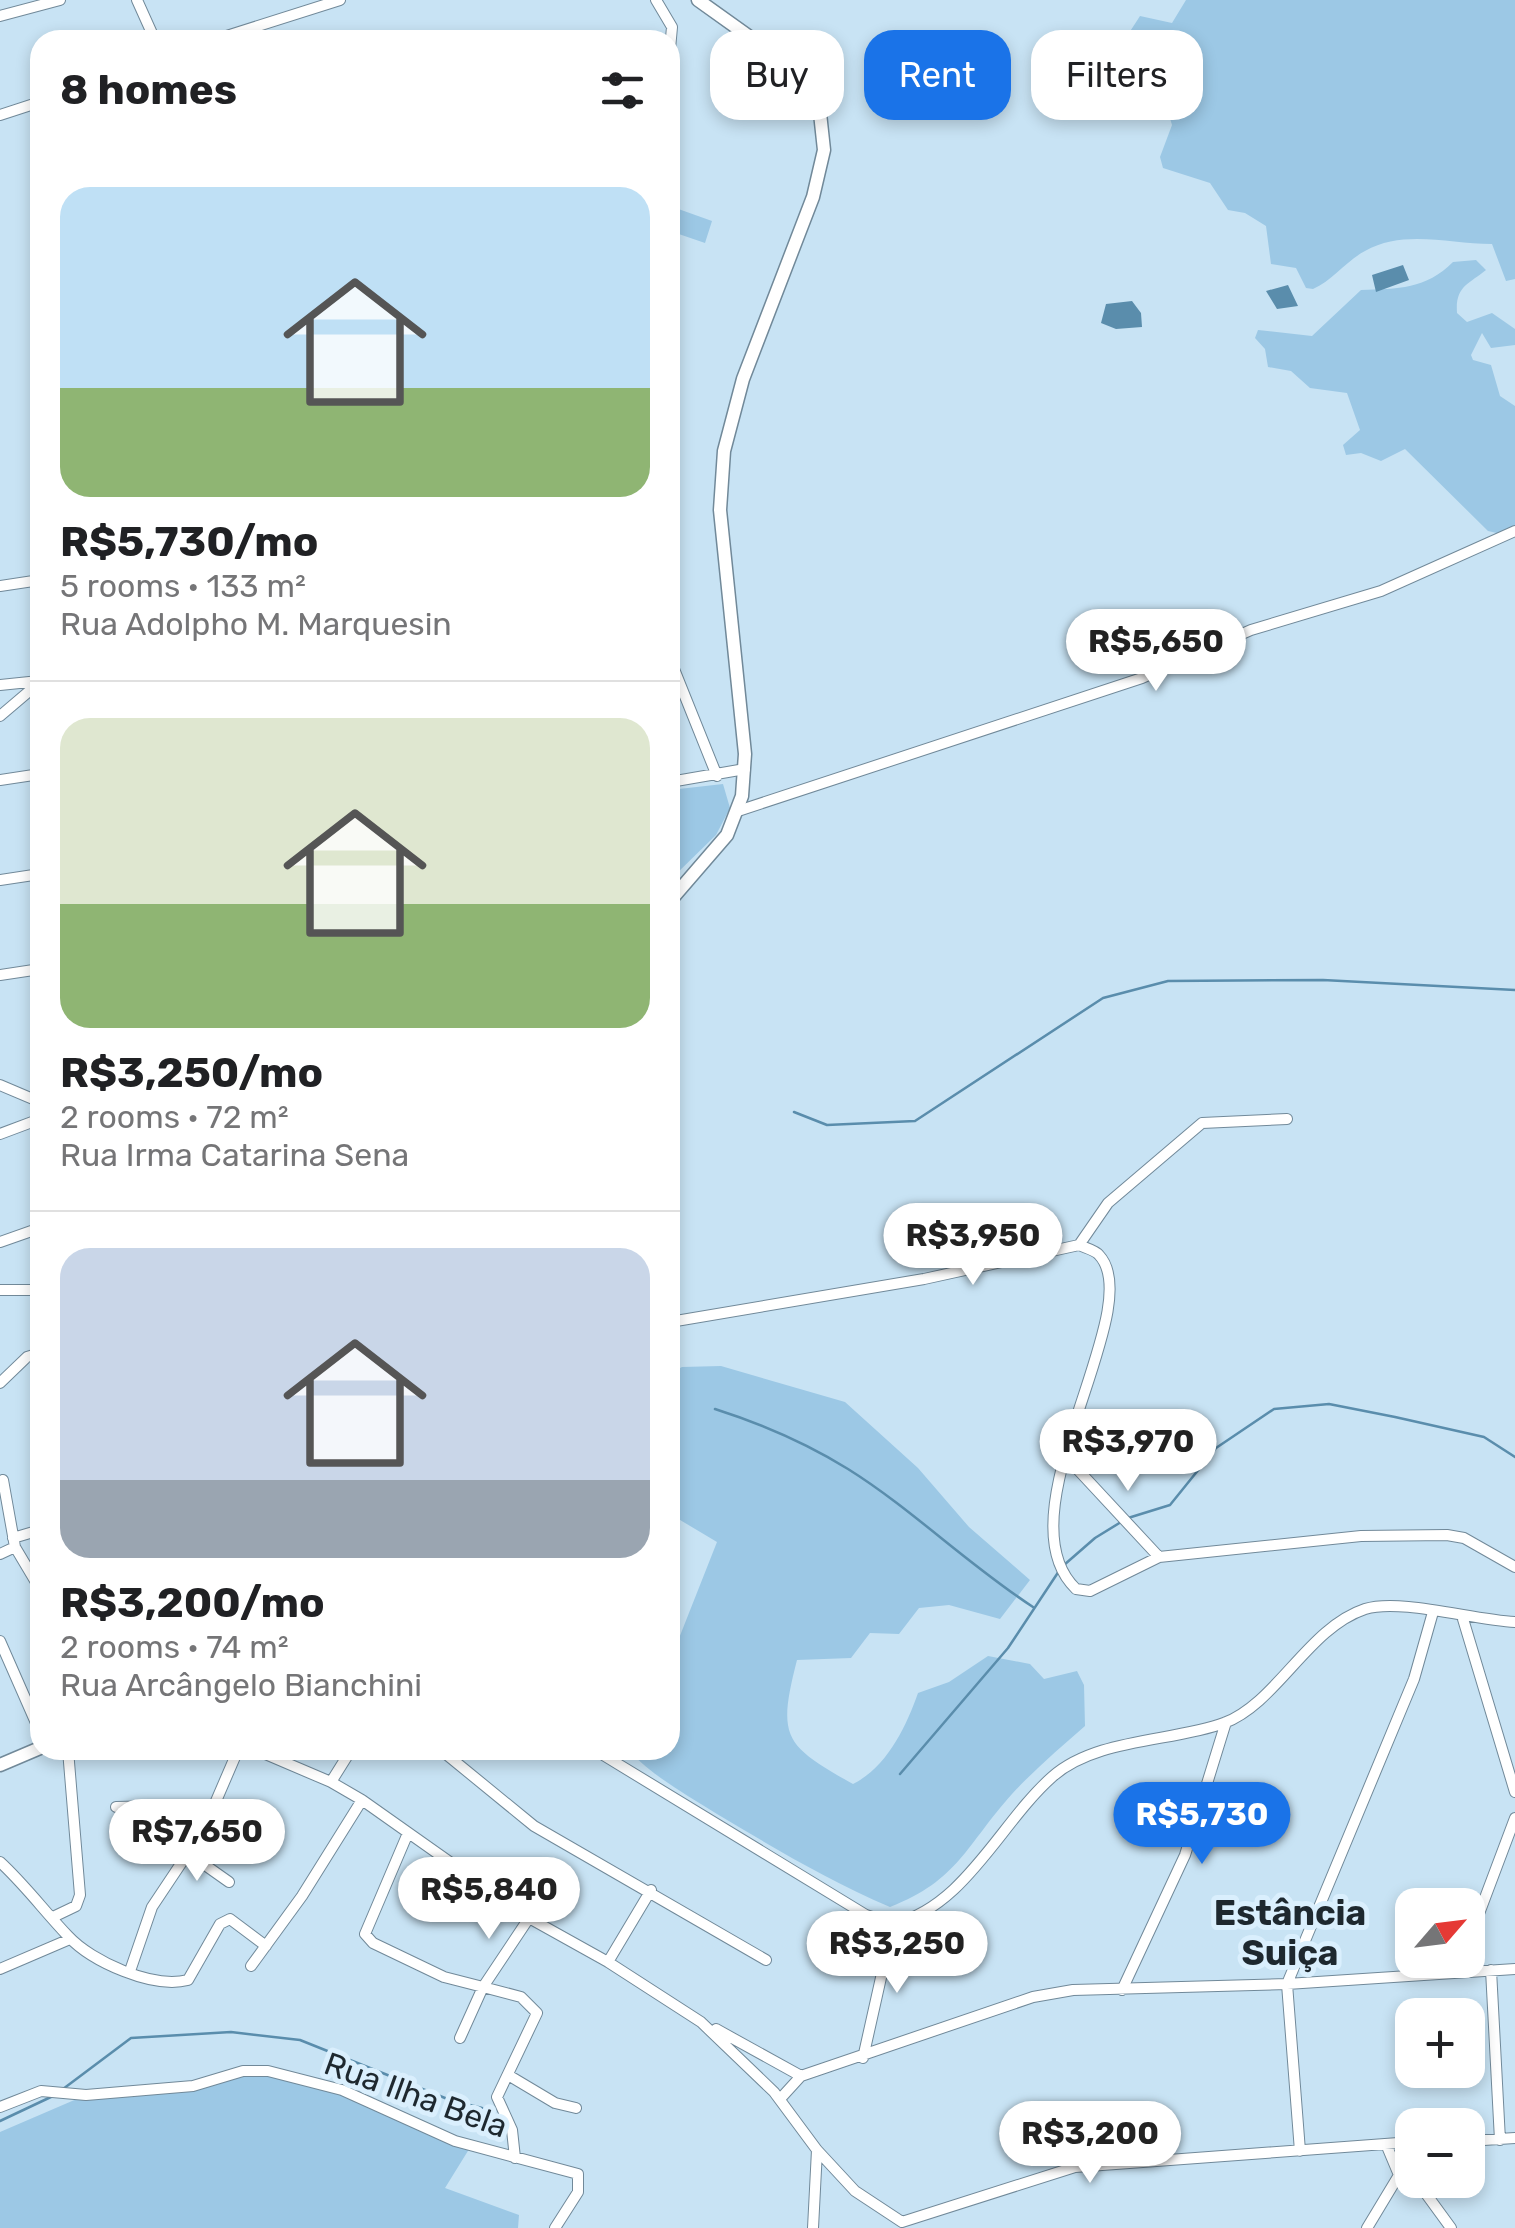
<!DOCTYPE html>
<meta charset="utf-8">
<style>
:root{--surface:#fff;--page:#f2f2f2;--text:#202124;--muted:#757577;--line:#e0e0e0;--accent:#1a73e8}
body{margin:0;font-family:Rubik,sans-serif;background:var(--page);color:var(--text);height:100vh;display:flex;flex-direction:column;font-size:38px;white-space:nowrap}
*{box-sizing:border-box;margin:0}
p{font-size:32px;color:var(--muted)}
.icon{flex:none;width:55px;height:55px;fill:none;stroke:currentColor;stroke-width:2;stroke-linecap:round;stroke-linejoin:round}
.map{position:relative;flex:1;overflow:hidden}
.side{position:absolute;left:30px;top:30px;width:650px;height:1730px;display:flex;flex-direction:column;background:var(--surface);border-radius:30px;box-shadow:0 5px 15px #0003}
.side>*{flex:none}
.banner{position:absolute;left:710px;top:30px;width:655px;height:90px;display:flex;gap:20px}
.needle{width:65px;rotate:62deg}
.tools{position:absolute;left:1395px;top:1888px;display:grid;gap:20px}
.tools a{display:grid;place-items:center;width:90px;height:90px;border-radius:20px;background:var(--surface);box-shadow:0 5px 15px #0003;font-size:50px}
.price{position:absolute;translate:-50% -85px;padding:0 22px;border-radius:35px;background:#fff;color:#222;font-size:32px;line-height:65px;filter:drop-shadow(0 2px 5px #0008)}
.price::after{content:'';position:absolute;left:50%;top:60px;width:30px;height:22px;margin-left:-15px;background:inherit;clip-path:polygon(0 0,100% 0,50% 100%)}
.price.selected{background:var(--accent);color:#fff}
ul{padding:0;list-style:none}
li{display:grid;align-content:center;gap:20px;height:530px;padding:0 30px}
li+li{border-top:2px solid var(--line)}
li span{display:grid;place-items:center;height:310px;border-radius:30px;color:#555}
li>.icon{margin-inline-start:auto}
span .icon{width:180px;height:180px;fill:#fffc;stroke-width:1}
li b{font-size:42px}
h2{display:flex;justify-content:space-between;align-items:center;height:120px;padding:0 30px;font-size:42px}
.chip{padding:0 35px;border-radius:30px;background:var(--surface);box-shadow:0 5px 15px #0003;font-size:35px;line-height:90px}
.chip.selected{background:var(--accent);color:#fff}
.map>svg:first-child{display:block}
.green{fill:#9cc8e5}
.water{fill:#5a8dac}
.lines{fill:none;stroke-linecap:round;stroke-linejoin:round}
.stream{stroke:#5a8dac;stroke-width:2.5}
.minor-casing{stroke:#718999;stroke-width:12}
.major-casing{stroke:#718999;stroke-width:15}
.minor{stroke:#fff;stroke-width:10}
.major{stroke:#fff;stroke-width:12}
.labels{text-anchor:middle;stroke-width:10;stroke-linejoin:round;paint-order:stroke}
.street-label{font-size:32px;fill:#1e282f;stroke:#daeffd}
.neighbourhood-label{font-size:35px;font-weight:bold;fill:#1e282f;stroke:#daeffd}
</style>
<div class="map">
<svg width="1515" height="2228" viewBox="0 0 1515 2228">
<rect width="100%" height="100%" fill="#c8e3f4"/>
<path class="green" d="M1186,0H1515V279L1506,281L1492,244C1449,244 1404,229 1365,251C1346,261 1332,281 1313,289L1306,288L1296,268L1271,264L1266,226L1245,213L1228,210L1210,183L1163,168L1160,157L1172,125L1164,98L1150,74L1118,50L1140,16L1172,23Z
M670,206L712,221L705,243L670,231Z
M1476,260L1486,270C1469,284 1455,286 1457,313L1467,322L1492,313L1515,329V345L1491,348L1482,333L1471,355L1473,360L1491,365L1500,396L1515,406V527L1501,534L1488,531L1405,449L1381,461L1361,453L1346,455L1343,445L1360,430L1347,393L1310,388L1291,371L1268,367L1265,349L1255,338L1258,330L1312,336L1361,290C1398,289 1426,289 1453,262Z
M723,784L730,808L716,835L670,880V790Z
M721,1366L845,1402L918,1468L969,1527L1030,1580L1000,1619L949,1605L919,1608L899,1634L870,1633L851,1658L797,1660C777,1738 784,1745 853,1784C887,1767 906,1727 918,1693L949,1682L988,1656L1030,1664L1044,1679L1077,1671L1084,1685L1085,1726C1060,1748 1034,1770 1012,1794C966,1845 959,1880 890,1907C829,1881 774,1848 717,1814C685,1794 654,1777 628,1750H670V1661L717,1542L670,1514V1373L682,1367Z
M268,2071L342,2090L471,2146L445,2188L519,2215L518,2228H0V2132L86,2095Z"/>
<path class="water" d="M1403,265L1409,280L1376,292L1372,275Z
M1288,285L1298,306L1277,309L1266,291Z
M1132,301L1141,313L1142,327L1116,329L1101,323L1106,304Z"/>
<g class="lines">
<path class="stream" d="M794,1112L827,1125L915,1121L1103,998L1168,981L1323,980L1515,990
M715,1409C762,1424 806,1443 848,1469C912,1509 967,1564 1033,1607
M1128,1518L1170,1505L1216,1448L1274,1409L1329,1404L1395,1417L1484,1437L1515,1457
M1064,1565L1095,1538L1121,1522
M900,1774L1008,1648L1059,1571
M63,2089L131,2038L231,2032L300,2040L450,2100L482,2108
M492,2119L498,2133
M0,2121L53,2096"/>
<defs>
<path id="minor" d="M137,0L155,40
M656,0L672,27L670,49
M0,16L60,0
M214,40L340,0
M0,115L40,102
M0,586L40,580
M670,659L717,776
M0,685L39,681
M0,716L40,682
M0,780L40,774
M670,782L745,769
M738,811L1142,678L1251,630L1381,591L1515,531
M0,880L40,874
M0,975L40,969
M0,1085L40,1102
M0,1134L40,1119
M0,1242L40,1228
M1079,1245L1108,1203L1202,1123L1287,1119
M0,1290H40
M670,1322L924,1279L1079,1245C1085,1248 1095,1250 1099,1255C1150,1309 998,1515 1076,1589L1090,1591L1159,1557L1361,1536L1447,1535L1464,1538L1515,1567
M0,1383L27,1357L40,1353
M1067,1458L1159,1557
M3,1480L15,1547L40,1589
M13,1538L40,1530
M0,1554L15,1547
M1463,1619L1515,1792
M0,1641L40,1732
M256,1750L331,1782L362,1800L529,1918L608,1962L701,2022L774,2092L817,2150L855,2191L902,2222L1075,2167L1412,2142
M441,1750L534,1826L766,1960
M595,1750L866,1915L893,1924C965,1907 1000,1823 1052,1777C1096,1738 1172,1742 1224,1723C1277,1703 1308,1628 1365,1609C1400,1598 1473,1620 1515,1622
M331,1782L351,1750
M116,1807L161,1806L204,1829
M408,1833L365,1934L373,1943L444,1977L483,1987L460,2038
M188,1853L229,1882
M0,1862C25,1885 45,1912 68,1936C92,1962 153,1989 188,1980L220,1924L230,1919L266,1946
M53,1917L76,1906L80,1895L68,1750
M1468,1943L1515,1818
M608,1962L651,1890
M251,1966L302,1896L362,1800
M0,1969L70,1939
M1491,1970L1500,2140
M130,1971L152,1907L204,1829L238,1750
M1122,1990L1185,1855L1226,1722
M716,2029L801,2076
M863,2058L893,1924
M508,2075L555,2103L576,2108
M801,2076L1033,1997L1073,1990L1287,1984L1515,1969
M780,2099L801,2076
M0,2107L41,2091L86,2095L193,2086L243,2071H268L342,2090L455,2141L578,2174V2192L555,2228
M1468,2141L1515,2138
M1300,2151L1287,1984L1414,1679L1433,1612
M515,2158L512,2130L497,2097L537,2013L521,1997L483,1987L529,1918
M1412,2164V2176
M1416,2180L1451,2228
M813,2228L817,2150
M1367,2228L1399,2175L1386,2144"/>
<path id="major" d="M670,901L727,835L742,796L745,754L720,510L724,451L743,379L813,197L824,150L819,104L800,73L698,0
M0,1765L40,1748"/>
</defs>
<use href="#minor" class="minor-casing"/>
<use href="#major" class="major-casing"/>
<use href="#minor" class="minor"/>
<use href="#major" class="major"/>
</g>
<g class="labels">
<g class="street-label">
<text transform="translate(416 2095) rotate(20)" y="11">Rua Ilha Bela</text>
</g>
<g class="neighbourhood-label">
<text x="1290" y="1925">Estância<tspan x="1290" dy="40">Suiça</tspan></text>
</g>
</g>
</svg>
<div class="tools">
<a><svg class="needle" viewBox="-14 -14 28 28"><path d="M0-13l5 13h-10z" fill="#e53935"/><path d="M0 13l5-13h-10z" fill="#757577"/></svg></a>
<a>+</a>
<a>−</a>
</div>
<b class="price" style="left:1156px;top:694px">R$5,650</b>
<b class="price" style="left:973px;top:1288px">R$3,950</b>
<b class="price" style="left:1128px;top:1494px">R$3,970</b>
<b class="price selected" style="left:1202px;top:1867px">R$5,730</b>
<b class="price" style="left:197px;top:1884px">R$7,650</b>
<b class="price" style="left:489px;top:1942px">R$5,840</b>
<b class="price" style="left:897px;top:1996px">R$3,250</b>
<b class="price" style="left:1090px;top:2186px">R$3,200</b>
<div class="banner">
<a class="chip">Buy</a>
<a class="chip selected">Rent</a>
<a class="chip">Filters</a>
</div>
<section class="side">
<h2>8 homes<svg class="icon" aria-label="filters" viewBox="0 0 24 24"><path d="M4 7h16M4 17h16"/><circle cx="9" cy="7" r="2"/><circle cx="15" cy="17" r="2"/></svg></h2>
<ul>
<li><span style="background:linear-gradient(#bfe0f5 65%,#8fb573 0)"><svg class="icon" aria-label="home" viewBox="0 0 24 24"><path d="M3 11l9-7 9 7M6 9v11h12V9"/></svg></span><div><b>R$5,730/mo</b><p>5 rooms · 133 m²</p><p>Rua Adolpho M. Marquesin</p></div></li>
<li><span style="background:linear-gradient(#dfe7d0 60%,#8fb573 0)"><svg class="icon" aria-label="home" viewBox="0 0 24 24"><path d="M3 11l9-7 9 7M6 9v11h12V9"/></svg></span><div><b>R$3,250/mo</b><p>2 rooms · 72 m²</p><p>Rua Irma Catarina Sena</p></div></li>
<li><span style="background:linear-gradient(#c9d6e8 75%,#9aa5b1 0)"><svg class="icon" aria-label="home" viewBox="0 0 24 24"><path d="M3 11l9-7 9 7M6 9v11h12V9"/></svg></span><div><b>R$3,200/mo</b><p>2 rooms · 74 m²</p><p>Rua Arcângelo Bianchini</p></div></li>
</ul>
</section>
</div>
